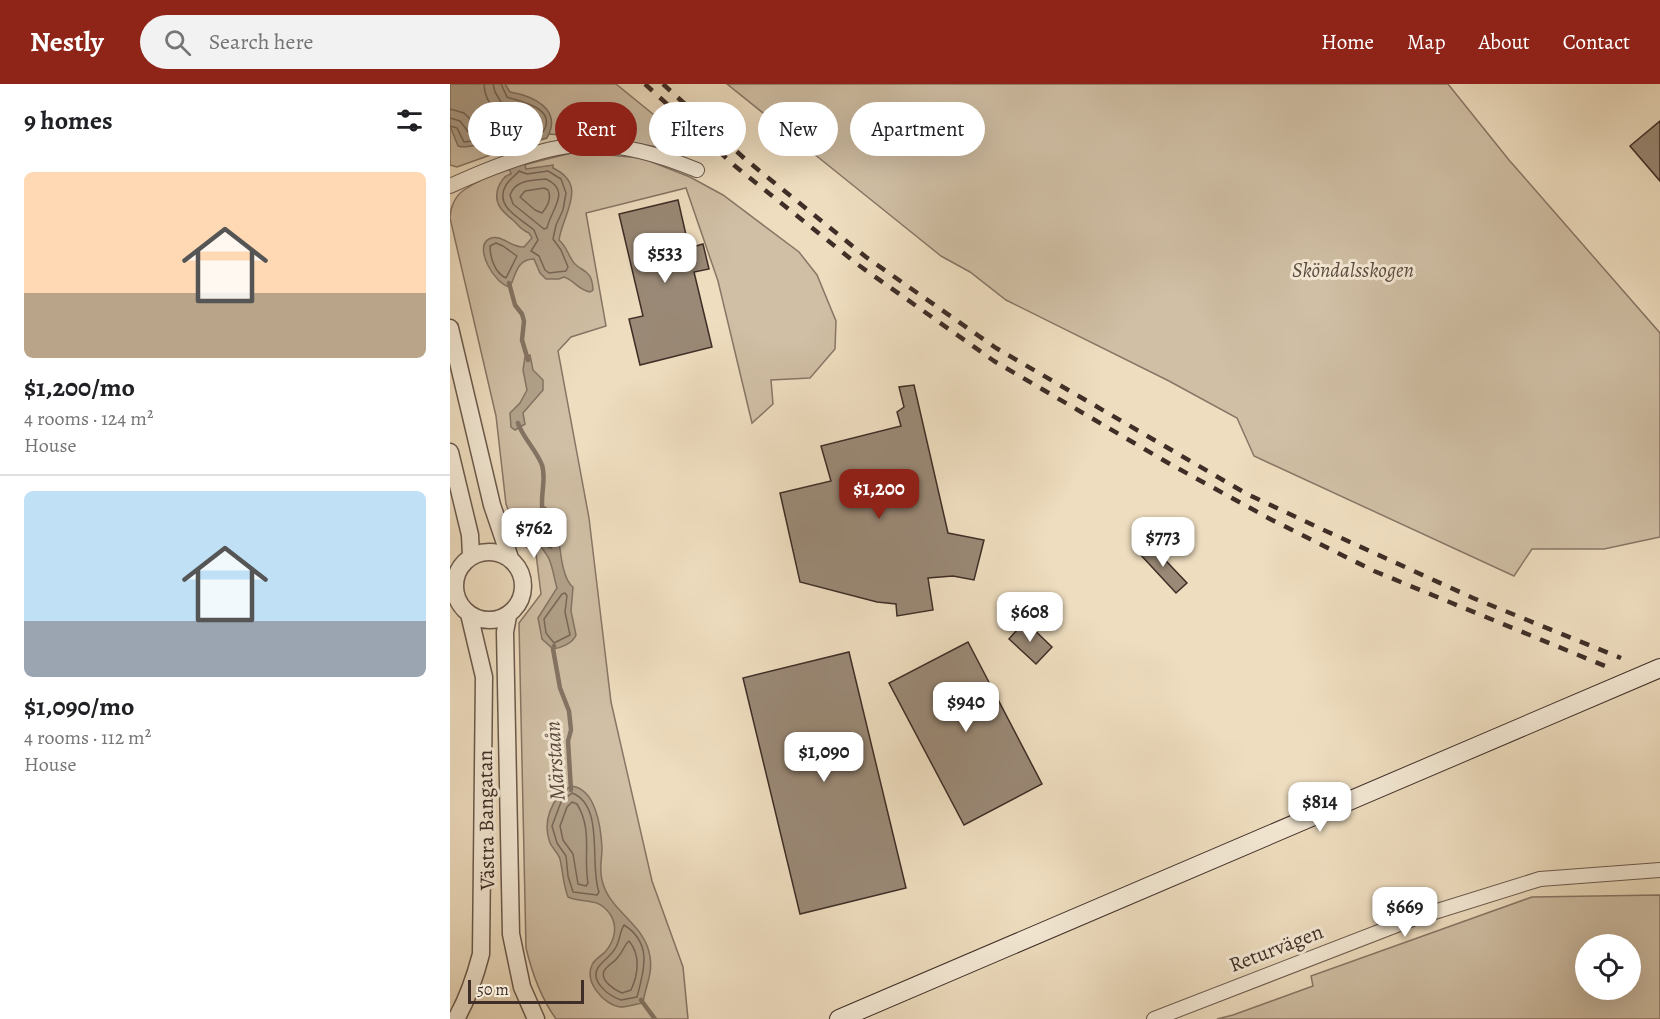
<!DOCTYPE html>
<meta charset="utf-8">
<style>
:root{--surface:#fff;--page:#f2f2f2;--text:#202124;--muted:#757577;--line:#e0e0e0;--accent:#8f2418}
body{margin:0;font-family:Alegreya,serif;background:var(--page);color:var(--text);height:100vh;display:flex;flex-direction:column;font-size:22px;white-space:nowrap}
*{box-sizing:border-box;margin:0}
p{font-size:20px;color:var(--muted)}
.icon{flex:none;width:33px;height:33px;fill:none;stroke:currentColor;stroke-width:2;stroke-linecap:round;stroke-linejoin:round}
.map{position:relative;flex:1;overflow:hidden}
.side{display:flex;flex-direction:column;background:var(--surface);width:450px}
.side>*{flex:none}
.guide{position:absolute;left:18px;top:18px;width:570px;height:54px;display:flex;gap:12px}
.controls{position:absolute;left:1125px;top:850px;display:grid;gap:12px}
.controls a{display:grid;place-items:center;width:66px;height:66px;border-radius:50%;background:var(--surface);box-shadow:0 6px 24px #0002;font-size:30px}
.scale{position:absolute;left:18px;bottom:15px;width:116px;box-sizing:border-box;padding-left:6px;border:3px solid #3f2e27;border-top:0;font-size:16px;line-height:21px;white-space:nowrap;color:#3f2e27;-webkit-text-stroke:4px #f4e9d5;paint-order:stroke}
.price{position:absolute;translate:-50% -51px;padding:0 14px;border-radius:12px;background:#fff;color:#222;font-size:20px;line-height:39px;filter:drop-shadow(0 2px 3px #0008)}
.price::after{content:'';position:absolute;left:50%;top:36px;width:18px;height:14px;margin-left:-9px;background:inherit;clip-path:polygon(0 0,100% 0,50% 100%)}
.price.selected{background:var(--accent);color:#fff}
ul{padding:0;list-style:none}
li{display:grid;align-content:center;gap:12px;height:318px;padding:0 24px}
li+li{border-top:2px solid var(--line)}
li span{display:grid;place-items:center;height:186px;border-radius:9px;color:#555}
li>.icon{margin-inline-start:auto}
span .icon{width:108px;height:108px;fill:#fffc;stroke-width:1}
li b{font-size:26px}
h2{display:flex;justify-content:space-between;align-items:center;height:72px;padding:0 24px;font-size:26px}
.pill{padding:0 21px;border-radius:27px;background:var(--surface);box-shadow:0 6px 24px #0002;font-size:21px;line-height:54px}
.pill.selected{background:var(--accent);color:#fff}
header{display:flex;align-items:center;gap:36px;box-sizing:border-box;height:84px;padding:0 30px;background:var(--accent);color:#fff}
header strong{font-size:28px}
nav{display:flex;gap:33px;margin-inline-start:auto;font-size:21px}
.search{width:420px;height:54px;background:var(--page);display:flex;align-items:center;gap:15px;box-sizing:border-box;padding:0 21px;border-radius:33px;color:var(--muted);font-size:22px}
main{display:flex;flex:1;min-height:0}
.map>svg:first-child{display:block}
.green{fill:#d0bfa5;stroke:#887666;stroke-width:1.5;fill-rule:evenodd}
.water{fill:#b2a28b;stroke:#847463;stroke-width:1.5}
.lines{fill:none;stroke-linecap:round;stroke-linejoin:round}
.shore{stroke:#786859;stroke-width:1.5}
.stream{stroke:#847463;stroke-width:4.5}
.building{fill:#9a8976;stroke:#3f2e27;stroke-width:1.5}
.minor-casing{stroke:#6b5a4d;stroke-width:16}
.tertiary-casing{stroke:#6b5a4d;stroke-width:19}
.secondary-casing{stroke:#3f2e27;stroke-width:20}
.minor{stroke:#f4e9d5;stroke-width:14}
.tertiary{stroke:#f4e9d5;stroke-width:16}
.secondary{stroke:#f4e9d5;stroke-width:18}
.rail{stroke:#3f2e27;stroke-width:4.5;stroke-dasharray:10 10;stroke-linecap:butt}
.labels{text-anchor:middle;stroke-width:6;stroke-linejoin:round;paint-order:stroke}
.park-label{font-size:21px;font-style:italic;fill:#5c4b40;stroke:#f4e9d5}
.street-label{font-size:21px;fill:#3f2e27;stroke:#f4e9d5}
.water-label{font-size:22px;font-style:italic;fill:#5c4b40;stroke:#f4e9d5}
</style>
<header>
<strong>Nestly</strong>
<div class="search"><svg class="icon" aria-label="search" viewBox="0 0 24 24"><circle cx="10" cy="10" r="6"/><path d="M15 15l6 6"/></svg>Search here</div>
<nav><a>Home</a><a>Map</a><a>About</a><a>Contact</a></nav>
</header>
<main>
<section class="side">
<h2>9 homes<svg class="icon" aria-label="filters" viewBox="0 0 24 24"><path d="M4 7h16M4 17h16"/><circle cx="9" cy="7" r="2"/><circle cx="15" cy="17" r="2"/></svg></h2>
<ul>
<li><span style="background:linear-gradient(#ffd9b3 65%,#b9a48a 0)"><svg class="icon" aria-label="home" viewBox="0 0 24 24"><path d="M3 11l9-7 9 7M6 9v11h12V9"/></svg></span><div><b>$1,200/mo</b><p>4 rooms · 124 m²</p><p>House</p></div></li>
<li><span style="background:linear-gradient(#bfe0f5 70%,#9aa5b1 0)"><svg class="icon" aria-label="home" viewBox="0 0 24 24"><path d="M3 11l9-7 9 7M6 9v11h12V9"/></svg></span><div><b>$1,090/mo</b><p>4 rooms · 112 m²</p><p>House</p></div></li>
</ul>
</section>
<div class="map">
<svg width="1210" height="935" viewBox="0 0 1210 935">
<rect width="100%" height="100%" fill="#eeddbf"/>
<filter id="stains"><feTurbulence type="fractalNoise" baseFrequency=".00333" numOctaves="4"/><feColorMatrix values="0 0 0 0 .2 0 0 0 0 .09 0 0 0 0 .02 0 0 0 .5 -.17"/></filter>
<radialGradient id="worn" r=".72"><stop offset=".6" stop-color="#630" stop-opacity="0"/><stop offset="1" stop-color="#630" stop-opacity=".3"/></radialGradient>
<path class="green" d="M0,0H166L209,35L223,50L212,64L163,55L99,50L7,83L0,81Z
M277,0H998L1059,76L1210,249V453L1154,465H1082L1064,492L804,372L787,334L719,297L556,216L520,188L491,172Z
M125,68L192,74L240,93L273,111L349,168L367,191L386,237L385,265L360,294L321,296L323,320L302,339L268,197L236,104L136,129L156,242L121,253L108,267L139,434L161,618L202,797L233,883L238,935H106C91,914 82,889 76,864L69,539L91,510L86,470L70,458L56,420L46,332L0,134C0,124 5,112 14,106C42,86 92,77 125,68Z
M1210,811V935H767L783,931L863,902L861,892L1082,813ZM1136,861H1180V906H1136Z"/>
<path class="water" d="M0,0H55L60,8C83,12 113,25 97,54L76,60L71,64L76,85L103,81V84C139,101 113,129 109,156C116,162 117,168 122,176C129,189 142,182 143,206L140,208C128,206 124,196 114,193L109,195H96L90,189L84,175C67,175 66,190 60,203C45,201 23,163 39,155C51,149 61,164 74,163L82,154L79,149C71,146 69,142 64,137C53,128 43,120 48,104C51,97 54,92 61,90L54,68C39,72 41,64 29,62C22,60 16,65 8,62L0,42Z
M80,271L83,286L93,296V306L73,329L75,340L65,346L61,343L60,329L70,319L77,306L73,286L75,273Z
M95,423L105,431C110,449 109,493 123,503L121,527L126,551C123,559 111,564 103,565L92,555L88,534L107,504C104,494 103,484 99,475C93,462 73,447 84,432C87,427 90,425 95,423Z
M121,702C146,704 151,744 152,764C152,775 149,785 152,796C159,828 196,840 200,873C203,890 195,903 193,919C186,920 177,923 170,923C154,921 134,898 142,881C144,876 151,872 155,868C165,857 168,842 160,830C147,812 134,820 118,813C113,800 113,788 110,775C108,769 103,765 100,759C92,738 101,714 121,702Z"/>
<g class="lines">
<path class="shore" d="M0,25L14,29L24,39C36,39 47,49 58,45C62,44 66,40 70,38V33C50,29 35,24 34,0
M0,34L10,37L19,49L30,48L45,56L59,55L70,48L87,42C89,23 63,25 51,18L45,8L43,0
M0,42L7,44L14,58L30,56L42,63L55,62L62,66L73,55L93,48C108,24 71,18 57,13L51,0
M69,87L77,90L98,87L111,95L116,109L113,126L106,141L103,155L111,166L118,183L116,187L99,189L95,186L89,172L81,167L88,156L84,146C72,135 43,123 56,101C59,96 66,91 69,87Z
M96,95C122,107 101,125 97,144L94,145L63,120L60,111C65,96 82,96 96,95Z
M94,104L98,106C102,114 97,123 92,129L85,126L70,113L75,107Z
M46,159L53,162L67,172L56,194C45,189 40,174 40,162Z
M93,431L100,435L104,461L101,464L98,463L88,447L87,438Z
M115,509L117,512L115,528L120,551L104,559L96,549L94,535L112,510Z
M122,709C155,721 139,782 149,808L147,811L123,808L118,792L116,772L107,759L102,742L111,718Z
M122,718L127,720C143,746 133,772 138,799L136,802L128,800L123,770L113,756L110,742L117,723Z
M174,841C203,859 194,887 187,913L171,916C159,912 137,896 150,881C155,875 162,871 166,863C170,856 170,847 174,841Z
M179,857C191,871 188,891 181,906L172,909C165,906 150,897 154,887C156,882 165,878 168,873C173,868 174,861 179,857Z"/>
<path class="stream" d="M59,199L65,221L72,230L74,237L72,256L78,276
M68,339C71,351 87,367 92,381C97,397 89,413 93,429
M104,562L103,565L110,604L119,627L121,646L118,657L121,706
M191,916L205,935"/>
</g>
<path class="building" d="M1210,37V97L1180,62Z
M228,116L239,164L253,160L259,185L244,188L262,263L190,281L179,235L193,232L169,130Z
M464,301L498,449L534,456L524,496L503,492L478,494L483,526L447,532L446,520L427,518L350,498L330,409L381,397L371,362L451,342L447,328L454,323L449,303Z
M699,459L737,499L726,509L689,469Z
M575,537L602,563L586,580L559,555Z
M518,558L592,700L514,741L439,599Z
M399,568L456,804L350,830L293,594Z"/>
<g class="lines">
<defs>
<path id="minor" d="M0,102C37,85 90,63 131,61C171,59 210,71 247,86
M704,935L965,834L1090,795L1210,786"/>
<path id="tertiary" d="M0,244L42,421L60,474
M0,368L20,451L21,472
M5 502a34 34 0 1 1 68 0a34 34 0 1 1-68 0Z
M58,532L55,548L61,850L72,903L86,935
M6,935C18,914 25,893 31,870L34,593L19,530"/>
<path id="secondary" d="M389,935L1210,584"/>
</defs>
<use href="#minor" class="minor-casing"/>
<use href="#tertiary" class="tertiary-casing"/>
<use href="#secondary" class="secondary-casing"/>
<use href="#minor" class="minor"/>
<use href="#tertiary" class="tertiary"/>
<use href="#secondary" class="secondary"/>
<path class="rail" d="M195,0L285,82L407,180L544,277L720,380L822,436L924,487L1155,582
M213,0L295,75L416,173L546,264L797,410L878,448L1023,514L1171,574"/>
</g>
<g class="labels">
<g class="park-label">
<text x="903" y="193">Sköndalsskogen</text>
</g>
<g class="street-label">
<text transform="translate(36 736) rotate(-91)" y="7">Västra Bangatan</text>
<text transform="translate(826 864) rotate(-21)" y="7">Returvägen</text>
</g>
<g class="water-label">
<text transform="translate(104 677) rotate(-94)" y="8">Märstaån</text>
</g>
</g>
<rect width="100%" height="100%" filter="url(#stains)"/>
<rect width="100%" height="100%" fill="url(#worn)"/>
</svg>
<div class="controls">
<a><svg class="icon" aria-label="locate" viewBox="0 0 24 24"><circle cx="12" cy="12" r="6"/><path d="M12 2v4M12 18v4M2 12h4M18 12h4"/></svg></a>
</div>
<div class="scale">50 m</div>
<b class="price" style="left:215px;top:200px">$533</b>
<b class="price selected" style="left:429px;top:436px">$1,200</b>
<b class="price" style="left:84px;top:475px">$762</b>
<b class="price" style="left:713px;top:484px">$773</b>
<b class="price" style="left:580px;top:559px">$608</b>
<b class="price" style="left:516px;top:649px">$940</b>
<b class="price" style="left:374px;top:699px">$1,090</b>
<b class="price" style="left:870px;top:749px">$814</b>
<b class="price" style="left:955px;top:854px">$669</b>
<div class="guide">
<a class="pill">Buy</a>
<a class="pill selected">Rent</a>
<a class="pill">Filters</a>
<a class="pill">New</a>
<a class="pill">Apartment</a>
</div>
</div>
</main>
